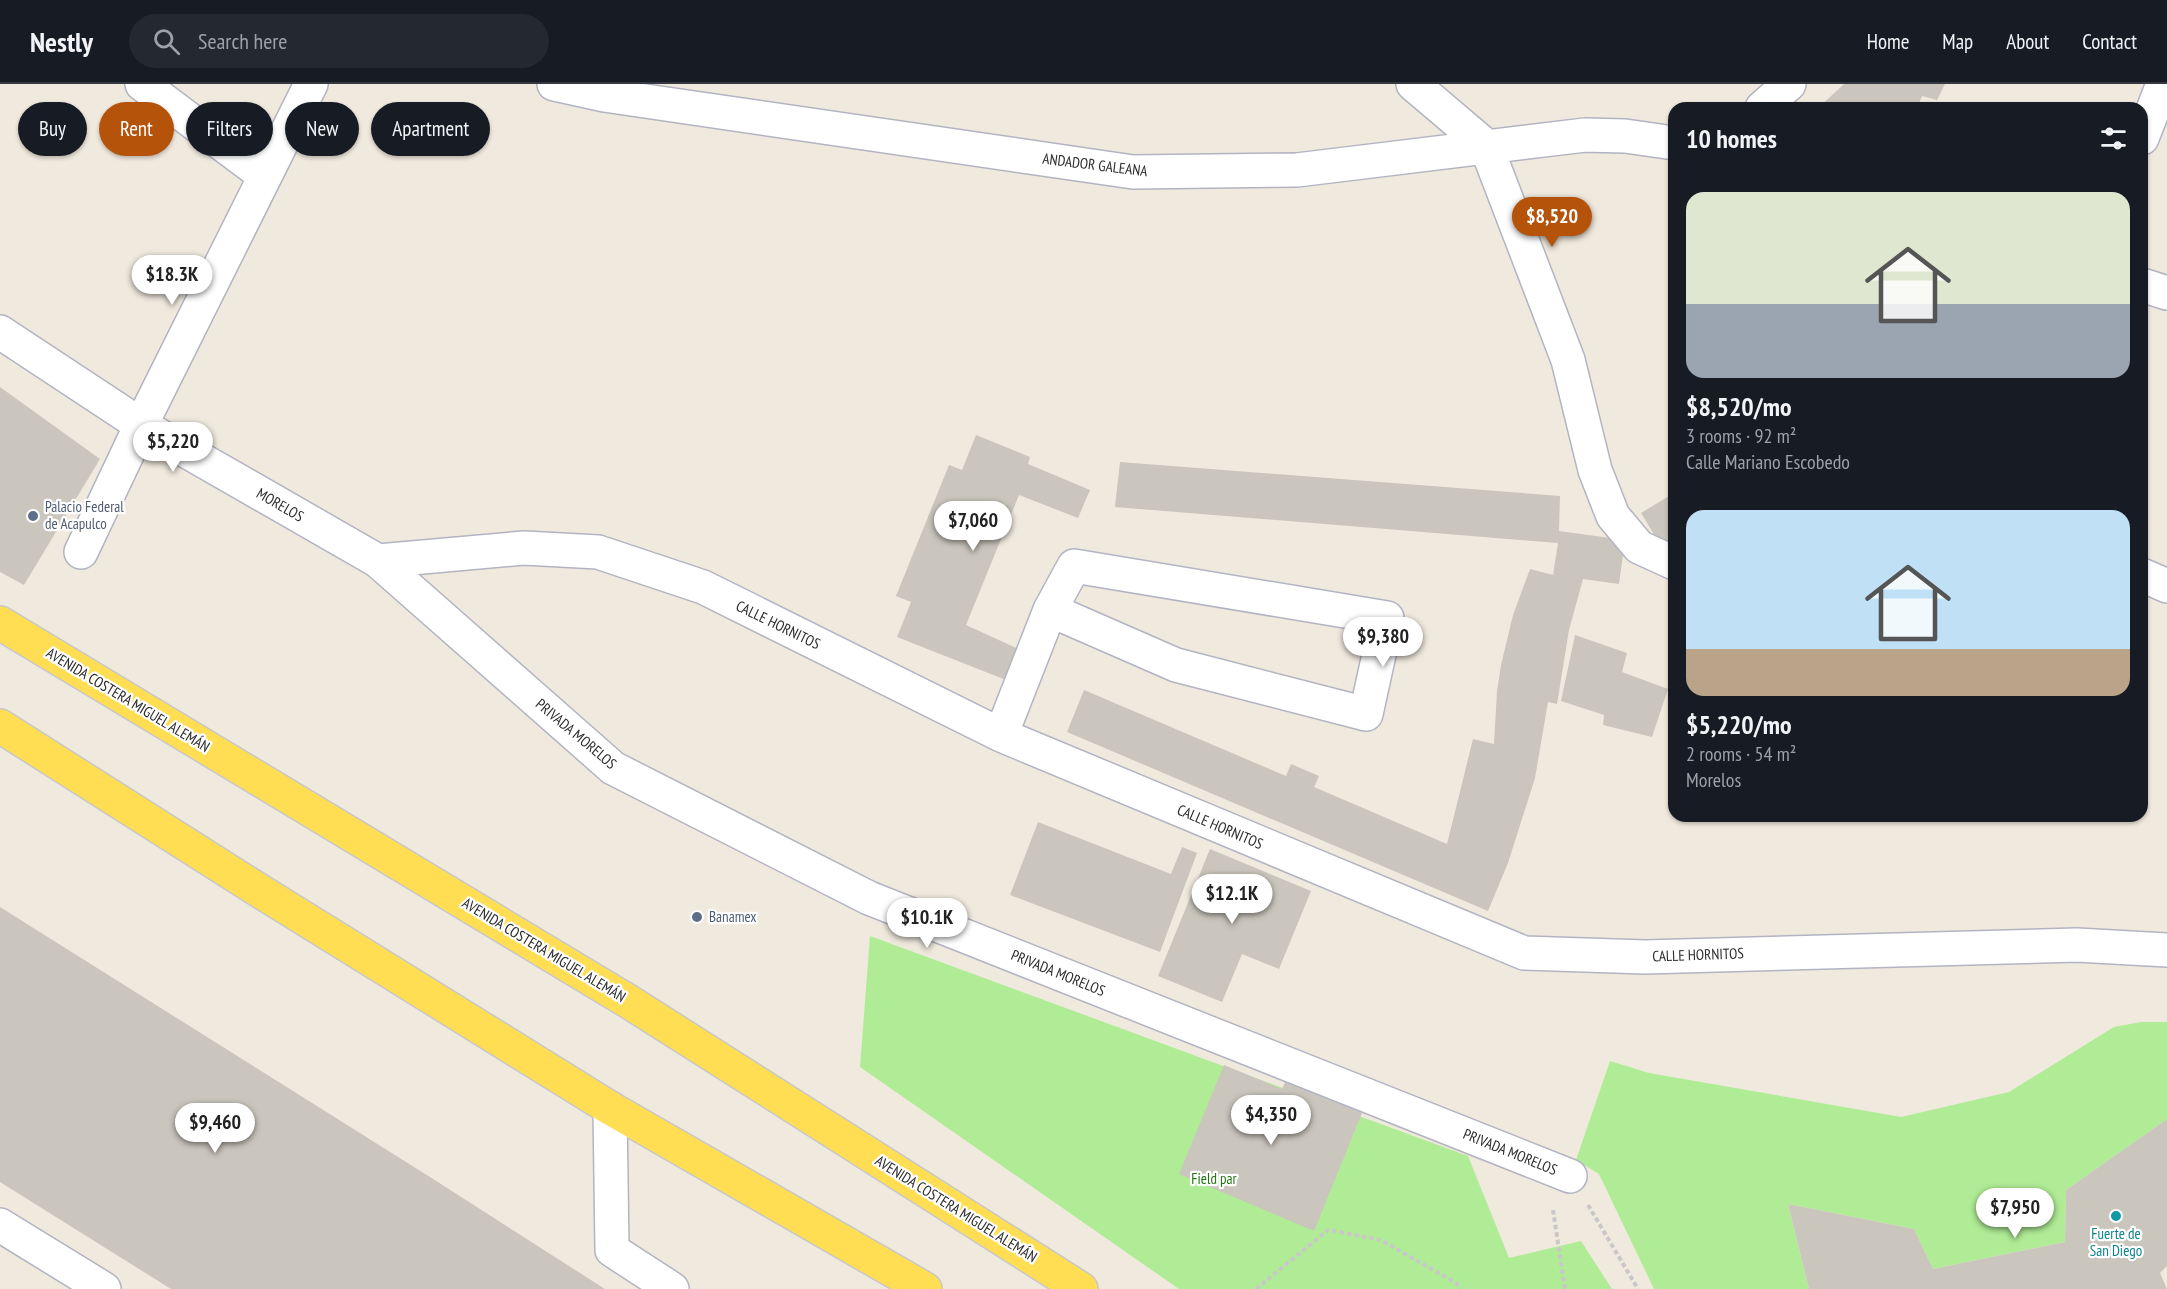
<!DOCTYPE html>
<meta charset="utf-8">
<style>
:root{--surface:#171b24;--page:#242831;--text:#f1f3f6;--muted:#9ea1a6;--line:#363941;--accent:#b45309}
body{margin:0;font-family:"PT Sans Narrow",sans-serif;background:var(--page);color:var(--text);height:100vh;display:flex;flex-direction:column;font-size:22px;white-space:nowrap}
*{box-sizing:border-box;margin:0}
p{font-size:20px;color:var(--muted)}
.icon{flex:none;width:33px;height:33px;fill:none;stroke:currentColor;stroke-width:2;stroke-linecap:round;stroke-linejoin:round}
.map{position:relative;flex:1;overflow:hidden}
.side{position:absolute;left:1668px;top:18px;width:480px;height:720px;display:flex;flex-direction:column;background:var(--surface);border-radius:18px;box-shadow:0 2px 4px #0004}
.side>*{flex:none}
.hud{position:absolute;left:18px;top:18px;width:570px;height:54px;display:flex;gap:12px}
.price{position:absolute;translate:-50% -51px;padding:0 14px;border-radius:21px;background:#fff;color:#222;font-size:20px;line-height:39px;filter:drop-shadow(0 2px 3px #0008)}
.price::after{content:'';position:absolute;left:50%;top:36px;width:18px;height:14px;margin-left:-9px;background:inherit;clip-path:polygon(0 0,100% 0,50% 100%)}
.price.current{background:var(--accent);color:#fff}
ul{padding:0;list-style:none}
li{display:grid;align-content:center;gap:12px;height:318px;padding:0 18px}
li span{display:grid;place-items:center;height:186px;border-radius:18px;color:#555}
li>.icon{margin-inline-start:auto}
span .icon{width:108px;height:108px;fill:#fffc;stroke-width:1}
li b{font-size:26px}
h2{display:flex;justify-content:space-between;align-items:center;height:72px;padding:0 18px;font-size:26px}
.pill{padding:0 21px;border-radius:27px;background:var(--surface);box-shadow:0 2px 4px #0004;font-size:21px;line-height:54px}
.pill.current{background:var(--accent);color:#fff}
header{display:flex;align-items:center;gap:36px;box-sizing:border-box;height:84px;padding:0 30px;background:var(--surface);border-bottom:2px solid var(--line)}
header strong{font-size:28px}
nav{display:flex;gap:33px;margin-inline-start:auto;font-size:21px}
.search{width:420px;height:54px;background:var(--page);display:flex;align-items:center;gap:15px;box-sizing:border-box;padding:0 21px;border-radius:33px;color:var(--muted);font-size:22px}
.map>svg:first-child{display:block}
.green{fill:#afec95}
.building{fill:#cbc6bd}
.lines{fill:none;stroke-linecap:round;stroke-linejoin:round}
.minor-casing{stroke:#b2b4c2;stroke-width:36}
.major-casing{stroke:#c8c8c8;stroke-width:36}
.path{stroke:#c8c8c8;stroke-width:4;stroke-dasharray:4.5 3;stroke-linecap:butt}
.minor{stroke:#fff;stroke-width:33}
.major{stroke:#ffde54;stroke-width:33}
.service-dot{fill:#5c6f8a;stroke:#fff;stroke-width:2}
.culture-dot{fill:#0f9aa8;stroke:#fff;stroke-width:2}
.labels{text-anchor:middle;stroke-width:4.5;stroke-linejoin:round;paint-order:stroke}
.street-label{font-size:15px;fill:#2d2d2d;stroke:#fff}
.service-label{font-size:15px;fill:#4e5e75;stroke:#fff;text-anchor:start}
.park-label{font-size:15px;fill:#237412;stroke:#fff}
.culture-label{font-size:15px;fill:#0d838f;stroke:#fff}
</style>
<header>
<strong>Nestly</strong>
<div class="search"><svg class="icon" aria-label="search" viewBox="0 0 24 24"><circle cx="10" cy="10" r="6"/><path d="M15 15l6 6"/></svg>Search here</div>
<nav><a>Home</a><a>Map</a><a>About</a><a>Contact</a></nav>
</header>
<div class="map">
<svg width="2167" height="1205" viewBox="0 0 2167 1205">
<rect width="100%" height="100%" fill="#f0e9de"/>
<path class="green" d="M870,852L1468,1072L1509,1174L1581,1157L1612,1205H1179L860,983Z
M2141,938H2167V1035L2066,1106L2065,1158L1933,1185L1914,1145L1788,1120L1809,1205H1654L1599,1090L1576,1076L1610,977L1649,989L1901,1033L2009,1008L2114,943Z"/>
<path class="building" d="M1844,0H1945L1937,16L1922,12L1917,24H1818Z
M0,303L100,375L24,501L0,488Z
M976,351L1030,373L1028,380L1090,406L1078,434L1019,411L966,541L1023,567L1011,598L897,553L911,518L896,512L949,381L962,386Z
M1120,378L1560,412L1559,447L1625,456L1619,500L1583,495L1569,546L1557,620L1548,618L1535,694L1508,779L1488,827L1067,648L1084,606L1286,692L1291,680L1319,692L1314,703L1447,760L1473,655L1494,660L1497,607L1501,581L1513,531L1530,485L1553,491L1558,459L1115,423Z
M1674,409V477L1668,473L1641,429Z
M1575,551L1627,569L1622,588L1668,605L1652,653L1603,641L1604,631L1561,617Z
M1038,738L1171,790L1182,763L1197,769L1160,868L1010,811Z
M1210,765L1311,807L1279,885L1242,870L1222,918L1158,892Z
M0,823L430,1093L605,1205H171L0,1098Z
M1224,981L1282,1005L1286,996L1362,1029L1314,1147L1179,1090Z
M2167,1035V1182L2160,1189L2167,1205H1809L1788,1120L1914,1145L1933,1185L2065,1158L2066,1106Z"/>
<g class="lines">
<defs>
<path id="minor" d="M142,0L265,92
M554,0L604,11L1133,88L1297,86L1585,51L1625,52L1674,59
M1413,0L1486,62L1568,276L1595,386L1613,432L1639,463L1674,479
M1762,24L1789,0
M2142,54L2163,0
M2142,201L2167,209
M0,248L141,341L378,477L613,684L869,814L1570,1092
M81,468L141,341L311,0
M378,477L524,464L598,468L703,503L1001,651L1524,869L1645,873L2077,861L2167,866
M2142,491L2167,502
M1001,651L1050,526L1074,482L1387,534L1366,630L1176,581L1050,526
M610,1024L612,1166L672,1205
M0,1141L104,1205"/>
<path id="major" d="M0,539L631,919L1081,1205
M0,642L260,807L610,1024L925,1205"/>
</defs>
<use href="#minor" class="minor-casing"/>
<use href="#major" class="major-casing"/>
<path class="path" d="M1588,1121L1638,1205
M1553,1126L1565,1205
M1256,1205L1328,1146L1381,1156L1456,1199L1461,1205"/>
<use href="#minor" class="minor"/>
<use href="#major" class="major"/>
</g>
<g class="service-dot">
<circle cx="33" cy="432" r="6"/>
<circle cx="697" cy="833" r="6"/>
</g>
<circle class="culture-dot" cx="2116" cy="1132" r="6"/>
<g class="labels">
<g class="street-label">
<text transform="translate(1095 81) rotate(7)" y="5">ANDADOR GALEANA</text>
<text transform="translate(280 421) rotate(30)" y="5">MORELOS</text>
<text transform="translate(778 541) rotate(26)" y="5">CALLE HORNITOS</text>
<text transform="translate(128 616) rotate(31)" y="5">AVENIDA COSTERA MIGUEL ALEMÁN</text>
<text transform="translate(576 650) rotate(40)" y="5">PRIVADA MORELOS</text>
<text transform="translate(1220 743) rotate(23)" y="5">CALLE HORNITOS</text>
<text transform="translate(544 866) rotate(31)" y="5">AVENIDA COSTERA MIGUEL ALEMÁN</text>
<text transform="translate(1698 871) rotate(-2)" y="5">CALLE HORNITOS</text>
<text transform="translate(1058 889) rotate(22)" y="5">PRIVADA MORELOS</text>
<text transform="translate(1510 1068) rotate(22)" y="5">PRIVADA MORELOS</text>
<text transform="translate(956 1125) rotate(32)" y="5">AVENIDA COSTERA MIGUEL ALEMÁN</text>
</g>
<g class="service-label">
<text x="45" y="428">Palacio Federal<tspan x="45" dy="17">de Acapulco</tspan></text>
<text x="709" y="838">Banamex</text>
</g>
<g class="park-label">
<text x="1214" y="1100">Field par</text>
</g>
<g class="culture-label">
<text x="2116" y="1155">Fuerte de<tspan x="2116" dy="17">San Diego</tspan></text>
</g>
</g>
</svg>
<b class="price current" style="left:1552px;top:164px">$8,520</b>
<b class="price" style="left:172px;top:222px">$18.3K</b>
<b class="price" style="left:173px;top:389px">$5,220</b>
<b class="price" style="left:973px;top:468px">$7,060</b>
<b class="price" style="left:1383px;top:584px">$9,380</b>
<b class="price" style="left:1232px;top:841px">$12.1K</b>
<b class="price" style="left:927px;top:865px">$10.1K</b>
<b class="price" style="left:1271px;top:1062px">$4,350</b>
<b class="price" style="left:215px;top:1070px">$9,460</b>
<b class="price" style="left:2015px;top:1155px">$7,950</b>
<div class="hud">
<a class="pill">Buy</a>
<a class="pill current">Rent</a>
<a class="pill">Filters</a>
<a class="pill">New</a>
<a class="pill">Apartment</a>
</div>
<section class="side">
<h2>10 homes<svg class="icon" aria-label="filters" viewBox="0 0 24 24"><path d="M4 7h16M4 17h16"/><circle cx="9" cy="7" r="2"/><circle cx="15" cy="17" r="2"/></svg></h2>
<ul>
<li><span style="background:linear-gradient(#dfe7d0 60%,#9aa5b1 0)"><svg class="icon" aria-label="home" viewBox="0 0 24 24"><path d="M3 11l9-7 9 7M6 9v11h12V9"/></svg></span><div><b>$8,520/mo</b><p>3 rooms · 92 m²</p><p>Calle Mariano Escobedo</p></div></li>
<li><span style="background:linear-gradient(#bfe0f5 75%,#b9a48a 0)"><svg class="icon" aria-label="home" viewBox="0 0 24 24"><path d="M3 11l9-7 9 7M6 9v11h12V9"/></svg></span><div><b>$5,220/mo</b><p>2 rooms · 54 m²</p><p>Morelos</p></div></li>
</ul>
</section>
</div>
